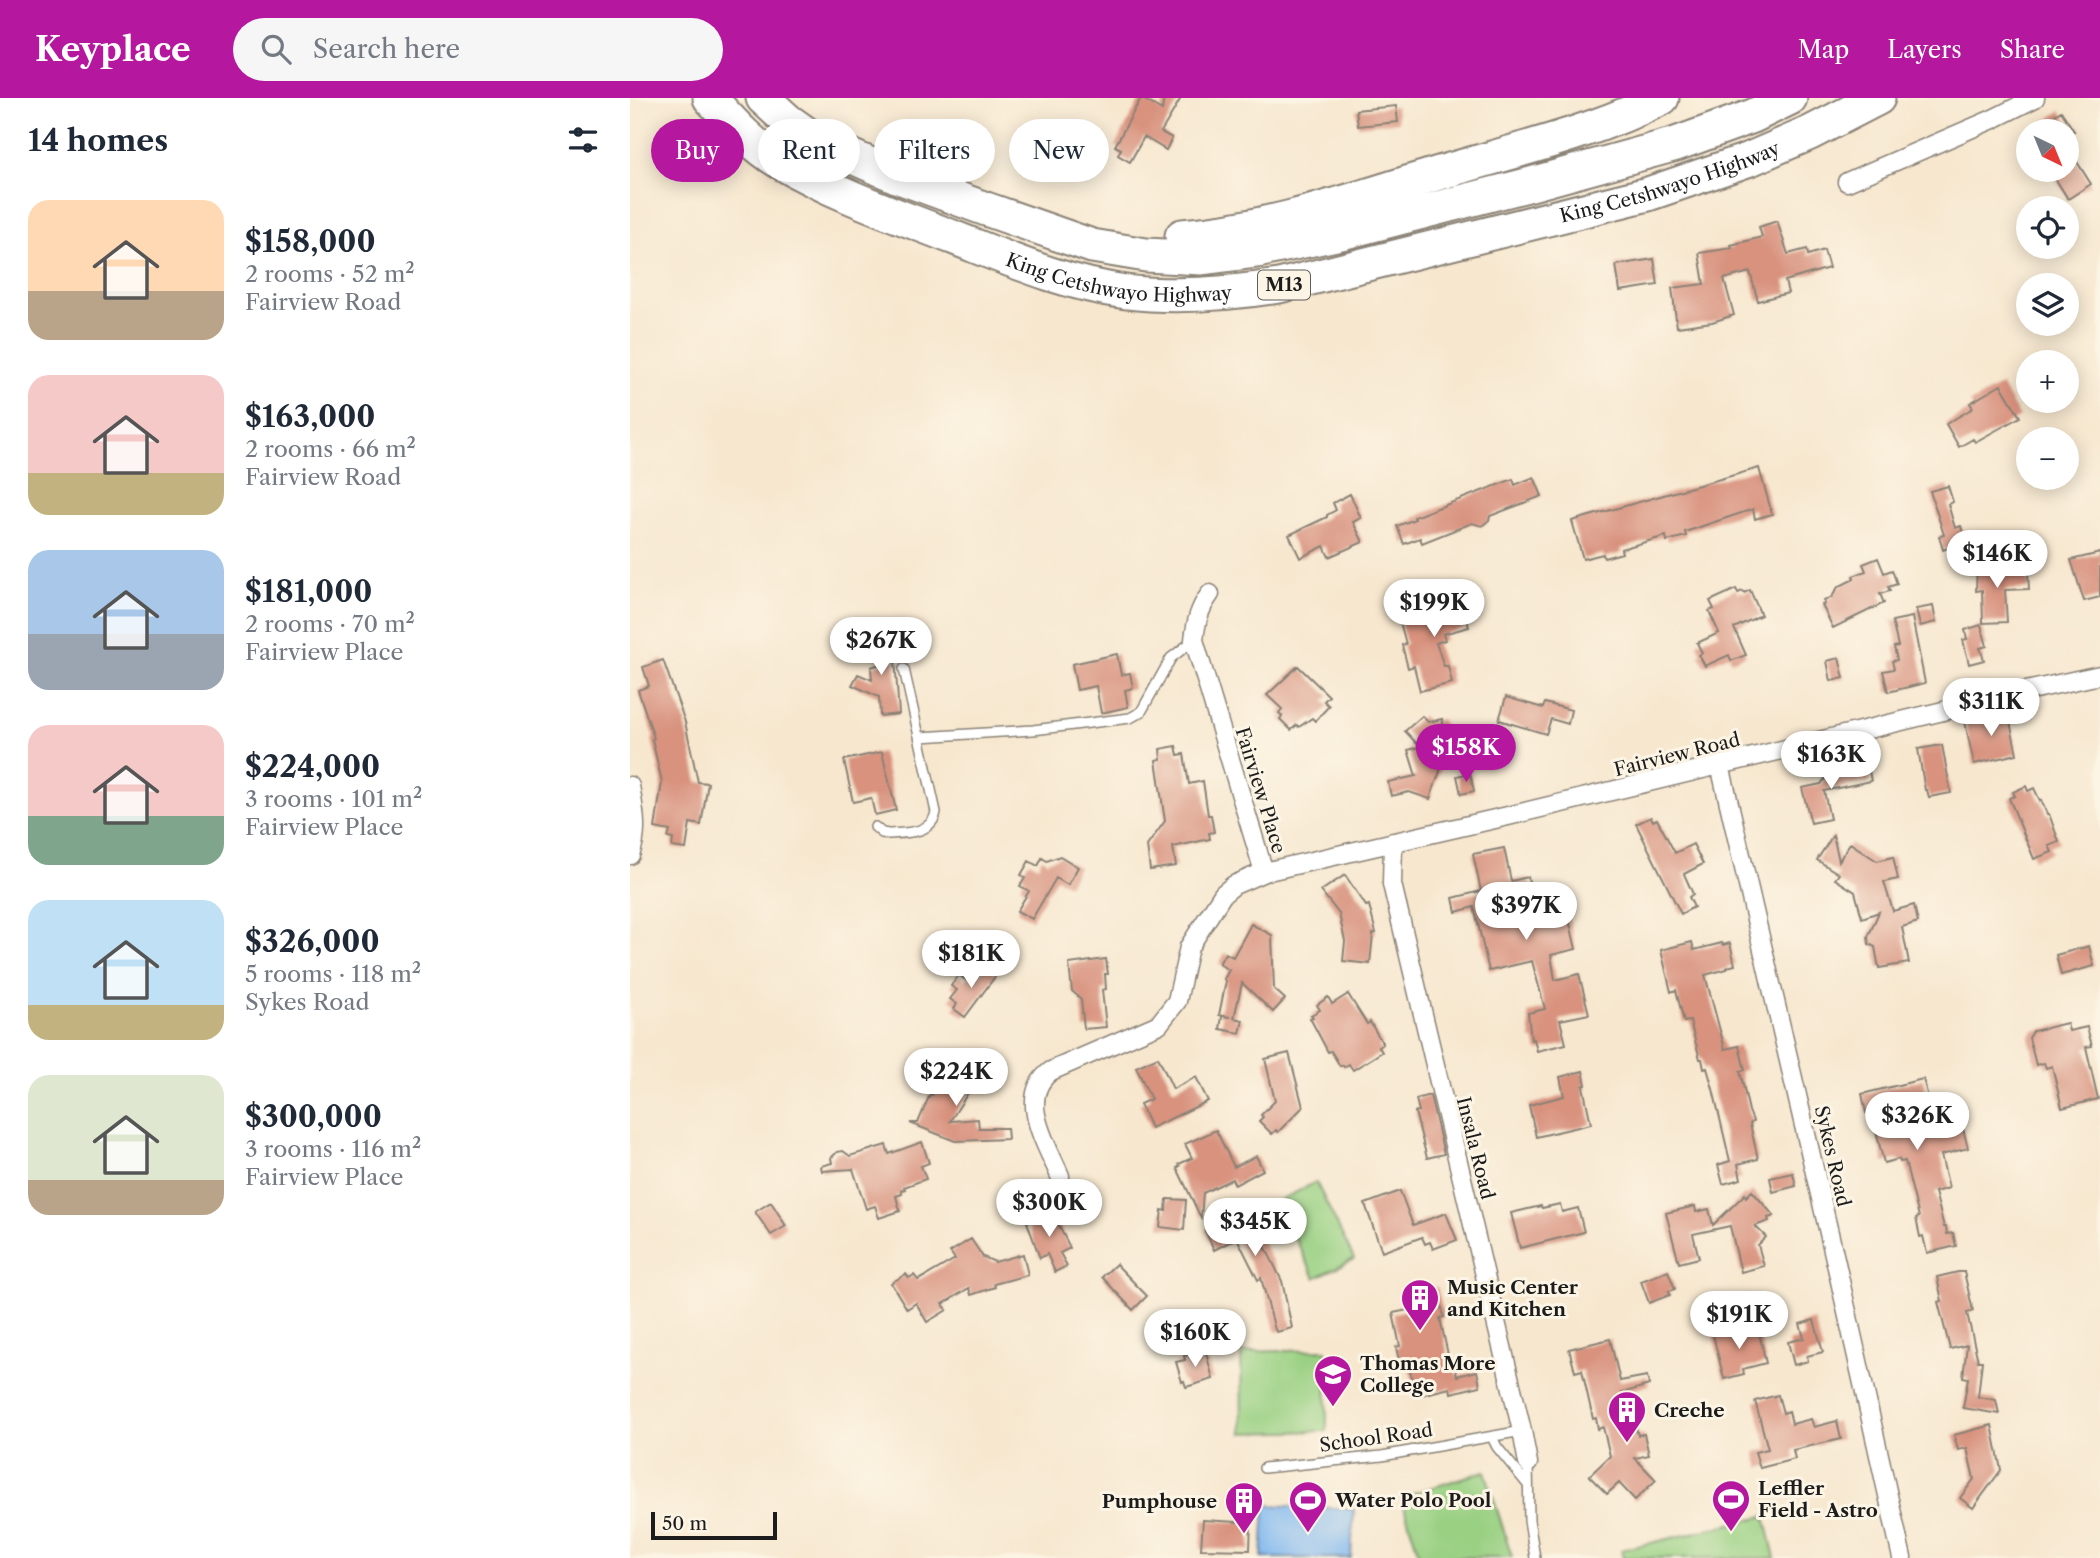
<!DOCTYPE html>
<meta charset="utf-8">
<style>
:root{--surface:#fff;--page:#f6f6f7;--text:#1f2937;--muted:#747a83;--accent:#b5179e}
body{margin:0;font-family:"Libre Caslon Text",serif;background:var(--page);color:var(--text);height:100vh;display:flex;flex-direction:column;font-size:26px;white-space:nowrap}
*{box-sizing:border-box;margin:0}
p{font-size:23px;color:var(--muted)}
.icon{flex:none;width:38px;height:38px;fill:none;stroke:currentColor;stroke-width:2;stroke-linecap:round;stroke-linejoin:round}
.map{position:relative;flex:1;overflow:hidden}
.details{display:flex;flex-direction:column;background:var(--surface);width:630px}
.details>*{flex:none}
.hud{position:absolute;left:21px;top:21px;width:665px;height:63px;display:flex;gap:14px}
.needle{width:46px;rotate:137deg}
.buttons{position:absolute;left:1386px;top:21px;display:grid;gap:14px}
.buttons a{display:grid;place-items:center;width:63px;height:63px;border-radius:50%;background:var(--surface);box-shadow:0 4px 18px #0003;font-size:35px}
.scale{position:absolute;left:21px;bottom:18px;width:126px;box-sizing:border-box;padding-left:7px;border:4px solid #1c1c1c;border-top:0;font-size:19px;line-height:24px;white-space:nowrap;color:#1c1c1c;-webkit-text-stroke:5px #fcf5e5;paint-order:stroke}
.price{position:absolute;translate:-50% -60px;padding:0 16px;border-radius:24px;background:#fff;color:#222;font-size:23px;line-height:46px;filter:drop-shadow(0 2px 4px #0008)}
.price::after{content:'';position:absolute;left:50%;top:42px;width:21px;height:16px;margin-left:-10px;background:inherit;clip-path:polygon(0 0,100% 0,50% 100%)}
.price.on{background:var(--accent);color:#fff}
ul{padding:0;list-style:none}
li{display:flex;align-items:center;gap:21px;height:175px;padding:0 28px}
li span{display:grid;place-items:center;flex:none;width:196px;height:140px;border-radius:21px;color:#555}
li>.icon{margin-inline-start:auto}
span .icon{width:84px;height:84px;fill:#fffc;stroke-width:1}
li b{font-size:30px}
h2{display:flex;justify-content:space-between;align-items:center;height:84px;padding:0 28px;font-size:30px}
.chip{padding:0 24px;border-radius:32px;background:var(--surface);box-shadow:0 4px 18px #0003;font-size:24px;line-height:63px}
.chip.on{background:var(--accent);color:#fff}
header{display:flex;align-items:center;gap:42px;box-sizing:border-box;height:98px;padding:0 35px;background:var(--accent);color:#fff}
header strong{font-size:33px}
nav{display:flex;gap:38px;margin-inline-start:auto;font-size:24px}
.search{width:490px;height:63px;background:var(--page);display:flex;align-items:center;gap:18px;box-sizing:border-box;padding:0 24px;border-radius:38px;color:var(--muted);font-size:26px}
main{display:flex;flex:1;min-height:0}
.map>svg:first-child{display:block}
.pitch{fill:#99d082;stroke:#5a764f;stroke-width:2}
.water{fill:#80b8f0;stroke:#4e6a86;stroke-width:2}
.building{fill:#d8927e}
.lines{fill:none;stroke-linecap:round;stroke-linejoin:round}
.service-casing{stroke:#8a8276;stroke-width:12}
.minor-casing{stroke:#8a8276;stroke-width:21}
.motorway-casing{stroke:#8a8276;stroke-width:37}
.service{stroke:#fff;stroke-width:9}
.minor{stroke:#fff;stroke-width:18}
.motorway{stroke:#fff;stroke-width:33}
.labels{text-anchor:middle;stroke-width:6;stroke-linejoin:round;paint-order:stroke}
.shield{fill:#fcf5e5;stroke:#5f5d58;stroke-width:2}
.shield-label{font-size:18px;font-weight:bold;fill:#1c1c1c}
.street-label{font-size:19px;fill:#1c1c1c;stroke:#fcf5e5}
.poi-label{font-size:19px;font-weight:bold;fill:#1c1c1c;stroke:#fcf5e5;text-anchor:start}
</style>
<header>
<strong>Keyplace</strong>
<div class="search"><svg class="icon" aria-label="search" viewBox="0 0 24 24"><circle cx="10" cy="10" r="6"/><path d="M15 15l6 6"/></svg>Search here</div>
<nav><a>Map</a><a>Layers</a><a>Share</a></nav>
</header>
<main>
<section class="details">
<h2>14 homes<svg class="icon" aria-label="filters" viewBox="0 0 24 24"><path d="M4 7h16M4 17h16"/><circle cx="9" cy="7" r="2"/><circle cx="15" cy="17" r="2"/></svg></h2>
<ul>
<li><span style="background:linear-gradient(#ffd9b3 65%,#b9a48a 0)"><svg class="icon" aria-label="home" viewBox="0 0 24 24"><path d="M3 11l9-7 9 7M6 9v11h12V9"/></svg></span><div><b>$158,000</b><p>2 rooms · 52 m²</p><p>Fairview Road</p></div></li>
<li><span style="background:linear-gradient(#f6c9c9 70%,#c2b280 0)"><svg class="icon" aria-label="home" viewBox="0 0 24 24"><path d="M3 11l9-7 9 7M6 9v11h12V9"/></svg></span><div><b>$163,000</b><p>2 rooms · 66 m²</p><p>Fairview Road</p></div></li>
<li><span style="background:linear-gradient(#a9c7e8 60%,#9aa5b1 0)"><svg class="icon" aria-label="home" viewBox="0 0 24 24"><path d="M3 11l9-7 9 7M6 9v11h12V9"/></svg></span><div><b>$181,000</b><p>2 rooms · 70 m²</p><p>Fairview Place</p></div></li>
<li><span style="background:linear-gradient(#f6c9c9 65%,#7fa58c 0)"><svg class="icon" aria-label="home" viewBox="0 0 24 24"><path d="M3 11l9-7 9 7M6 9v11h12V9"/></svg></span><div><b>$224,000</b><p>3 rooms · 101 m²</p><p>Fairview Place</p></div></li>
<li><span style="background:linear-gradient(#bfe0f5 75%,#c2b280 0)"><svg class="icon" aria-label="home" viewBox="0 0 24 24"><path d="M3 11l9-7 9 7M6 9v11h12V9"/></svg></span><div><b>$326,000</b><p>5 rooms · 118 m²</p><p>Sykes Road</p></div></li>
<li><span style="background:linear-gradient(#dfe7d0 75%,#b9a48a 0)"><svg class="icon" aria-label="home" viewBox="0 0 24 24"><path d="M3 11l9-7 9 7M6 9v11h12V9"/></svg></span><div><b>$300,000</b><p>3 rooms · 116 m²</p><p>Fairview Place</p></div></li>
</ul>
</section>
<div class="map">
<svg width="1470" height="1460" viewBox="0 0 1470 1460">
<rect width="100%" height="100%" fill="#fcf5e5"/>
<filter id="ink" filterUnits="userSpaceOnUse"><feTurbulence type="fractalNoise" baseFrequency=".0143" numOctaves="2"/><feDisplacementMap in="SourceGraphic" scale="14" xChannelSelector="R" yChannelSelector="G"/><feConvolveMatrix kernelMatrix="1 2 1 2 8 2 1 2 1" color-interpolation-filters="sRGB"/></filter>
<filter id="wash" filterUnits="userSpaceOnUse"><feTurbulence type="fractalNoise" baseFrequency=".00686" numOctaves="4" result="noise"/><feDisplacementMap in="SourceGraphic" scale="28" xChannelSelector="R" yChannelSelector="G"/><feGaussianBlur stdDeviation="1.57" result="paint"/><feColorMatrix in="noise" values="0 0 0 0 0 0 0 0 0 0 0 0 0 0 0 0 0 1.4 0 .05"/><feComposite in="paint" operator="in"/></filter>
<g filter="url(#wash)">
<rect width="100%" height="100%" fill="#f7e7cf"/>
<path class="pitch" d="M686,1084L724,1161L685,1180L647,1104Z
M696,1252L697,1333L612,1335L611,1254Z
M855,1373L882,1459L790,1460L771,1399Z
M1135,1418L1145,1460H993L991,1452Z"/>
<path class="water" d="M635,1407L724,1411L721,1460H632Z"/>
<g id="blocks">
<path class="building" d="M511,0L532,12L534,0H551L531,34L542,40L536,52L514,39L500,64L488,57L491,51L485,48Z
M766,8L768,24L728,28L726,12Z
M1431,13L1444,33H1399Z
M1437,48L1461,86L1438,101L1420,72H1437Z
M1147,123L1158,156L1177,151L1178,157L1194,152L1199,170L1155,183L1158,195L1128,203L1120,174L1094,181L1104,217L1082,224L1047,229L1042,190L1074,186L1069,155L1102,150L1101,147L1132,139L1129,129Z
M1024,161L1028,187L990,193L986,167Z
M1371,287L1390,319L1345,344L1343,341L1329,349L1316,326L1343,310L1340,305Z
M1129,370L1142,416L1125,421L1123,411L1055,434L1056,438L1037,443L1036,438L991,451L992,455L974,460L973,456L953,461L942,423Z
M904,379L912,398L860,418L859,422L852,428L842,425L792,445L790,440L774,446L767,428L785,421L784,419L883,381L885,387Z
M1318,388L1323,404L1318,406L1325,430L1331,428L1336,445L1330,447L1333,458L1322,462L1318,450L1313,452L1309,438L1314,437L1300,393Z
M720,396L731,420L723,424L733,444L699,459L694,448L670,460L659,437L697,419V417L706,412L703,405Z
M1470,455V499L1454,503L1441,462Z
M1248,460L1254,475L1262,472L1267,486L1258,489L1260,493L1250,496L1254,505L1203,530L1192,507L1195,506L1194,503L1202,499L1208,489L1224,481L1223,478L1236,473L1233,466Z
M1369,464L1370,476L1398,474L1399,491L1375,492L1377,524L1353,525L1352,492L1346,493L1347,465Z
M1106,491L1108,495L1113,493L1114,495L1120,492L1131,517L1104,530L1116,557L1101,563L1099,557L1075,568L1069,557L1072,555L1067,545L1089,535L1079,513L1084,511L1080,503Z
M845,493L850,512L835,516L839,529L813,536L815,542L806,545L814,568H818L822,585L790,593L784,568L778,570L772,547L776,546L770,524L775,518L815,508V506L825,503V499Z
M1303,508L1306,524L1290,528L1286,511Z
M1282,519L1295,585L1258,594L1253,573L1264,571L1262,563L1267,562L1264,549L1268,548L1262,523Z
M1351,527L1357,548L1350,550L1354,562L1339,566L1333,542L1337,541L1335,532Z
M241,534L253,541L263,561H265L269,616L250,618L249,599L222,587L228,576L242,582L241,569L254,565L231,546Z
M487,556L491,577L500,575L503,590L495,592L498,609L471,615L466,588L447,592L442,566Z
M1209,560L1214,580L1201,583L1197,563Z
M33,562L55,624L68,684L78,685L71,727L60,725L56,751L42,749L43,741L38,740L40,733L25,730L32,684L22,641L24,640L8,592L19,588L13,569Z
M668,568L699,598L694,603L699,608L685,623L682,620L669,629L667,627L661,632L650,621L652,618L649,615L652,611L637,597Z
M876,599L913,610L915,605L941,612L938,626L921,621L916,636L869,622Z
M1378,615L1387,656L1344,666L1335,624Z
M792,618L798,624L812,621L819,648L800,701L779,694L761,698L758,684L786,678L778,652L790,649L775,633Z
M1312,647L1321,695L1299,699L1297,692H1295L1288,651Z
M546,648L548,657L554,656L559,686L573,683L578,717H581L584,734L579,735L580,741L543,749L546,768L520,772L517,748L535,723L526,662L531,661L530,651Z
M252,654L266,712L245,717L241,700L223,704L214,662Z
M1238,668L1241,683L1194,693L1200,721L1181,725L1172,690L1191,686L1198,677Z
M840,675L844,693L831,696L827,678Z
M1396,688L1398,693L1404,690L1410,703L1411,702L1417,716H1419L1429,744L1419,748L1422,754L1404,761L1379,700L1385,698L1383,694Z
M1021,719L1023,723L1027,721L1045,755L1063,746L1073,766L1054,776L1063,796L1059,799L1064,809L1051,816L1006,726Z
M1203,737L1209,763L1220,745L1247,763L1263,759L1268,781L1254,784L1263,813L1284,807L1288,824L1272,829L1279,865L1249,870L1245,849L1239,846L1238,839L1249,814L1232,820L1225,794L1205,781L1209,776L1187,762Z
M874,750L881,783L898,779L904,807L934,800L946,851L921,857L925,882L949,876L959,916L930,922L936,946L907,953L904,941L901,942L898,915L915,911L902,863L859,873L844,809L826,814L823,800L851,793L843,756Z
M430,758L448,769L438,787L426,780L402,821L387,813L399,793L390,788L395,780L391,777L399,763L408,768L412,760L417,763Z
M715,777L736,808L739,807L746,835L743,836L740,866L713,863L715,843L709,816L691,793Z
M621,826L642,837L644,891L655,901L643,914L612,885L604,920L613,922L610,935L590,931L592,918L600,919L589,917L596,883L594,881L599,872L589,866L595,855L603,859Z
M1062,844L1064,852L1092,845L1093,847L1100,845L1105,867L1097,869V871L1075,877L1095,951L1109,948L1115,972L1110,973L1119,1013L1123,1023L1120,1026L1128,1061L1108,1066L1111,1081L1093,1086L1088,1067L1100,1063L1083,991L1077,970L1074,971L1072,961H1070L1060,923L1054,924L1046,892L1041,894L1031,852Z
M1459,848L1464,868L1431,877L1426,857Z
M476,861L478,876H475L476,891L472,892L476,929L454,931L451,901L442,893L439,866Z
M356,868L367,876L335,919L324,911L327,906L320,901L327,892L321,888L329,877L336,882L342,873L348,878Z
M718,896L737,926L740,924L753,946L749,949L752,954L723,972L719,966L714,969L713,967L710,968L701,953L698,954L680,920L683,919L681,917L690,912L687,907L698,899L702,906Z
M1437,925L1439,933L1457,929L1462,948L1456,949L1468,1001L1432,1010L1422,968L1416,970L1414,965L1406,967L1399,940L1403,933Z
M659,955L673,1009L648,1034L646,1032L642,1036L629,1023L633,1019L631,1017L645,1003L635,961Z
M331,959L352,973L320,1023L348,1021L349,1030H377L378,1041L325,1043L280,1025H288L300,996L302,997L318,971L321,974Z
M528,959L543,991L566,979L578,1003L521,1030L510,1006L521,1001L506,969Z
M953,973L956,987L953,988L961,1026L906,1039L899,1007L934,998L930,979Z
M1293,981L1298,999L1287,1002L1294,1032L1329,1023L1331,1031H1333L1338,1050L1311,1057L1319,1090L1305,1094L1314,1129H1316L1317,1136L1323,1135L1326,1148L1297,1155L1293,1138L1290,1139L1286,1120L1289,1119L1275,1063L1270,1064L1269,1061L1254,1065L1241,1013L1236,1015L1232,996Z
M800,997L814,1056L797,1060L785,1014L789,1013L786,1001Z
M586,1032L604,1069L626,1058L633,1072L605,1087L602,1081L573,1095L571,1120L547,1070L550,1068L549,1066L562,1060L555,1046Z
M292,1044L299,1065L291,1068L296,1081L274,1089L275,1091L271,1092L272,1096L266,1098L270,1113L249,1120L245,1108L236,1111L223,1071L192,1073L191,1068L202,1065L201,1060L207,1054L213,1053L220,1058L256,1047L259,1056Z
M1163,1075L1166,1088L1143,1094L1140,1080Z
M770,1093L783,1127L816,1115L827,1142L803,1151L800,1144L795,1146L792,1139L752,1154L735,1106Z
M1122,1093L1144,1118L1138,1120L1139,1123L1125,1128L1136,1139L1128,1147L1134,1168L1111,1174L1100,1128L1063,1136L1069,1160L1049,1165L1036,1115L1065,1108L1066,1114L1079,1111L1083,1127L1115,1096L1116,1099Z
M537,1101L556,1102L554,1132L530,1129L532,1112L536,1113Z
M141,1104L156,1128L141,1137L125,1114Z
M631,1104L639,1121L625,1128L652,1183L662,1230L647,1234L645,1232L631,1180L628,1182L607,1140L584,1152L575,1132Z
M930,1106L932,1114L948,1110L954,1134L890,1150L881,1115L911,1108L912,1110Z
M421,1111L440,1150L430,1155L437,1168L425,1174L417,1156L410,1160L397,1124L411,1119L410,1115Z
M341,1141L353,1159L365,1164L393,1156L398,1177L364,1186L365,1189L341,1197L339,1190L313,1206L317,1212L297,1224L286,1205L277,1211L261,1185L276,1176L279,1180L284,1177L288,1182L294,1179L325,1161L320,1154Z
M486,1166L517,1198L503,1212L472,1179Z
M1038,1173L1045,1191L1039,1193L1040,1197L1019,1205L1011,1183Z
M1328,1174H1334L1343,1213L1337,1215L1348,1263H1352L1348,1299L1366,1302L1369,1316L1333,1310L1338,1280L1333,1279L1337,1247L1320,1251L1308,1204L1312,1203L1307,1179Z
M807,1189L814,1219L810,1220L820,1266L824,1265L827,1278L847,1273L850,1288L821,1295L820,1290L791,1297L788,1287L785,1288L777,1265L770,1267L766,1249L770,1248L763,1215L778,1212L774,1197Z
M1184,1222L1193,1254L1177,1258L1178,1263L1164,1267L1158,1244L1174,1240L1170,1226Z
M1117,1228L1118,1233L1128,1230L1136,1265L1113,1271L1114,1276L1094,1281L1083,1237Z
M980,1241L990,1283L1017,1278L1019,1287L992,1295L1001,1331L1006,1330L1008,1337L1014,1336L1019,1357L1005,1360L1026,1382L1005,1402L989,1385L977,1396L959,1378L980,1358L973,1329L968,1331L966,1320L963,1321L952,1272L945,1274L939,1251Z
M575,1251L583,1281L556,1289L554,1283L552,1284L546,1264L555,1262L554,1258Z
M1148,1297L1153,1315L1159,1313L1162,1326L1181,1321L1184,1329L1207,1323L1211,1341L1163,1352L1165,1361L1130,1370L1125,1354L1138,1351L1125,1303Z
M1362,1327L1371,1372L1343,1410L1330,1400L1344,1381L1337,1350L1328,1352L1324,1337Z
M573,1422L607,1424V1423H621L620,1452L571,1451Z"/>
</g>
</g>
<g filter="url(#ink)">
<use href="#blocks" fill-opacity="0" stroke="#8a8276" stroke-width="2"/>
<g class="lines">
<defs>
<path id="service" d="M290,639L403,632L500,620L511,614L541,560L564,542
M245,729L252,735L258,736C276,735 302,736 306,714L274,571
M862,1339L867,1349L898,1387
M898,1365L899,1422L905,1460
M634,1370L752,1358L892,1333"/>
<path id="minor" d="M1217,84L1363,21L1405,0
M1090,667L1206,1165L1272,1460
M0,688C4,712 9,733 0,757
M763,744L762,786L892,1333L898,1365
M634,774L878,718L1396,593L1470,577
M430,1078C417,1047 386,999 421,973L529,926L547,903L559,849L593,796L604,787L634,774L564,542C566,524 569,511 580,496"/>
<g id="motorway">
<path id="s1" d="M80,0C101,23 123,48 150,64C205,96 266,117 325,140C381,162 436,186 496,194C548,200 598,196 649,188L1018,96L1120,61L1180,35L1248,0"/>
<path d="M133,0L157,22L188,44L269,79L356,111L462,148L516,157L572,160L627,153L715,134L901,86L1046,46L1123,18L1160,0"/>
<path d="M552,138C643,131 729,99 816,73C888,52 964,34 1032,0"/>
</g>
</defs>
<use href="#service" class="service-casing"/>
<use href="#minor" class="minor-casing"/>
<use href="#motorway" class="motorway-casing"/>
<use href="#service" class="service"/>
<use href="#minor" class="minor"/>
<use href="#motorway" class="motorway"/>
</g>
</g>
<defs>
<symbol id="building-pin" viewBox="-11 -11 22 30"><path d="M0 17L-7.5 6A9.5 9.5 0 1 1 7.5 6Z" fill="#b5179e" stroke="#fcf5e5"/><path d="M-4-6H4V6H1V3H-1V6H-4ZM-2.5-4.3h1.7v1.8h-1.7ZM.8-4.3h1.7v1.8H.8ZM-2.5-1h1.7V.8h-1.7ZM.8-1h1.7V.8H.8Z" fill="#fff"/></symbol>
<symbol id="school-pin" viewBox="-11 -11 22 30"><path d="M0 17L-7.5 6A9.5 9.5 0 1 1 7.5 6Z" fill="#b5179e" stroke="#fcf5e5"/><path d="M0-5L7-2L0 1L-7-2ZM-4 1L0 2.5L4 1V4Q0 6-4 4Z" fill="#fff"/></symbol>
<symbol id="stadium-pin" viewBox="-11 -11 22 30"><path d="M0 17L-7.5 6A9.5 9.5 0 1 1 7.5 6Z" fill="#b5179e" stroke="#fcf5e5"/><path d="M0-5a6.5 5 0 1 0 0 10a6.5 5 0 1 0 0-10ZM-3.5-1.8h7v3.6h-7Z" fill="#fff"/></symbol>
</defs>
<g fill-rule="evenodd">
<use href="#building-pin" x="768" y="1178" width="44" height="60"/>
<use href="#school-pin" x="681" y="1254" width="44" height="60"/>
<use href="#building-pin" x="975" y="1290" width="44" height="60"/>
<use href="#stadium-pin" x="1079" y="1379" width="44" height="60"/>
<use href="#stadium-pin" x="656" y="1380" width="44" height="60"/>
<use href="#building-pin" x="592" y="1381" width="44" height="60"/>
</g>
<g class="labels">
<rect class="shield" x="628" y="172.5" width="52" height="29" rx="5"/>
<g class="shield-label">
<text x="654" y="193">M13</text>
</g>
<g class="street-label">
<text dy="7" stroke="none"><textPath href="#s1" startOffset="1024">King Cetshwayo Highway</textPath></text>
<text dy="7" stroke="none"><textPath href="#s1" startOffset="457">King Cetshwayo Highway</textPath></text>
<text transform="translate(1047 656) rotate(-14)" y="7">Fairview Road</text>
<text transform="translate(631 692) rotate(73)" y="7">Fairview Place</text>
<text transform="translate(846 1050) rotate(76)" y="7">Insala Road</text>
<text transform="translate(1203 1058) rotate(77)" y="7">Sykes Road</text>
<text transform="translate(746 1339) rotate(-8)" y="7">School Road</text>
</g>
<g class="poi-label">
<text x="817" y="1196">Music Center<tspan x="817" dy="22">and Kitchen</tspan></text>
<text x="730" y="1272">Thomas More<tspan x="730" dy="22">College</tspan></text>
<text x="1024" y="1319">Creche</text>
<text x="1128" y="1397">Leffler<tspan x="1128" dy="22">Field - Astro</tspan></text>
<text x="705" y="1409">Water Polo Pool</text>
<text x="587" y="1410" text-anchor="end">Pumphouse</text>
</g>
</g>
</svg>
<div class="buttons">
<a><svg class="needle" viewBox="-14 -14 28 28"><path d="M0-13l5 13h-10z" fill="#e53935"/><path d="M0 13l5-13h-10z" fill="#747a83"/></svg></a>
<a><svg class="icon" aria-label="locate" viewBox="0 0 24 24"><circle cx="12" cy="12" r="6"/><path d="M12 2v4M12 18v4M2 12h4M18 12h4"/></svg></a>
<a><svg class="icon" aria-label="layers" viewBox="0 0 24 24"><path d="M12 4l9 5-9 5-9-5zM3 14l9 5 9-5"/></svg></a>
<a>+</a>
<a>−</a>
</div>
<div class="scale">50 m</div>
<b class="price" style="left:1367px;top:492px">$146K</b>
<b class="price" style="left:804px;top:541px">$199K</b>
<b class="price" style="left:251px;top:579px">$267K</b>
<b class="price" style="left:1361px;top:640px">$311K</b>
<b class="price on" style="left:836px;top:686px">$158K</b>
<b class="price" style="left:1201px;top:693px">$163K</b>
<b class="price" style="left:896px;top:844px">$397K</b>
<b class="price" style="left:341px;top:892px">$181K</b>
<b class="price" style="left:326px;top:1010px">$224K</b>
<b class="price" style="left:1287px;top:1054px">$326K</b>
<b class="price" style="left:419px;top:1141px">$300K</b>
<b class="price" style="left:625px;top:1160px">$345K</b>
<b class="price" style="left:1109px;top:1253px">$191K</b>
<b class="price" style="left:565px;top:1271px">$160K</b>
<div class="hud">
<a class="chip on">Buy</a>
<a class="chip">Rent</a>
<a class="chip">Filters</a>
<a class="chip">New</a>
</div>
</div>
</main>
